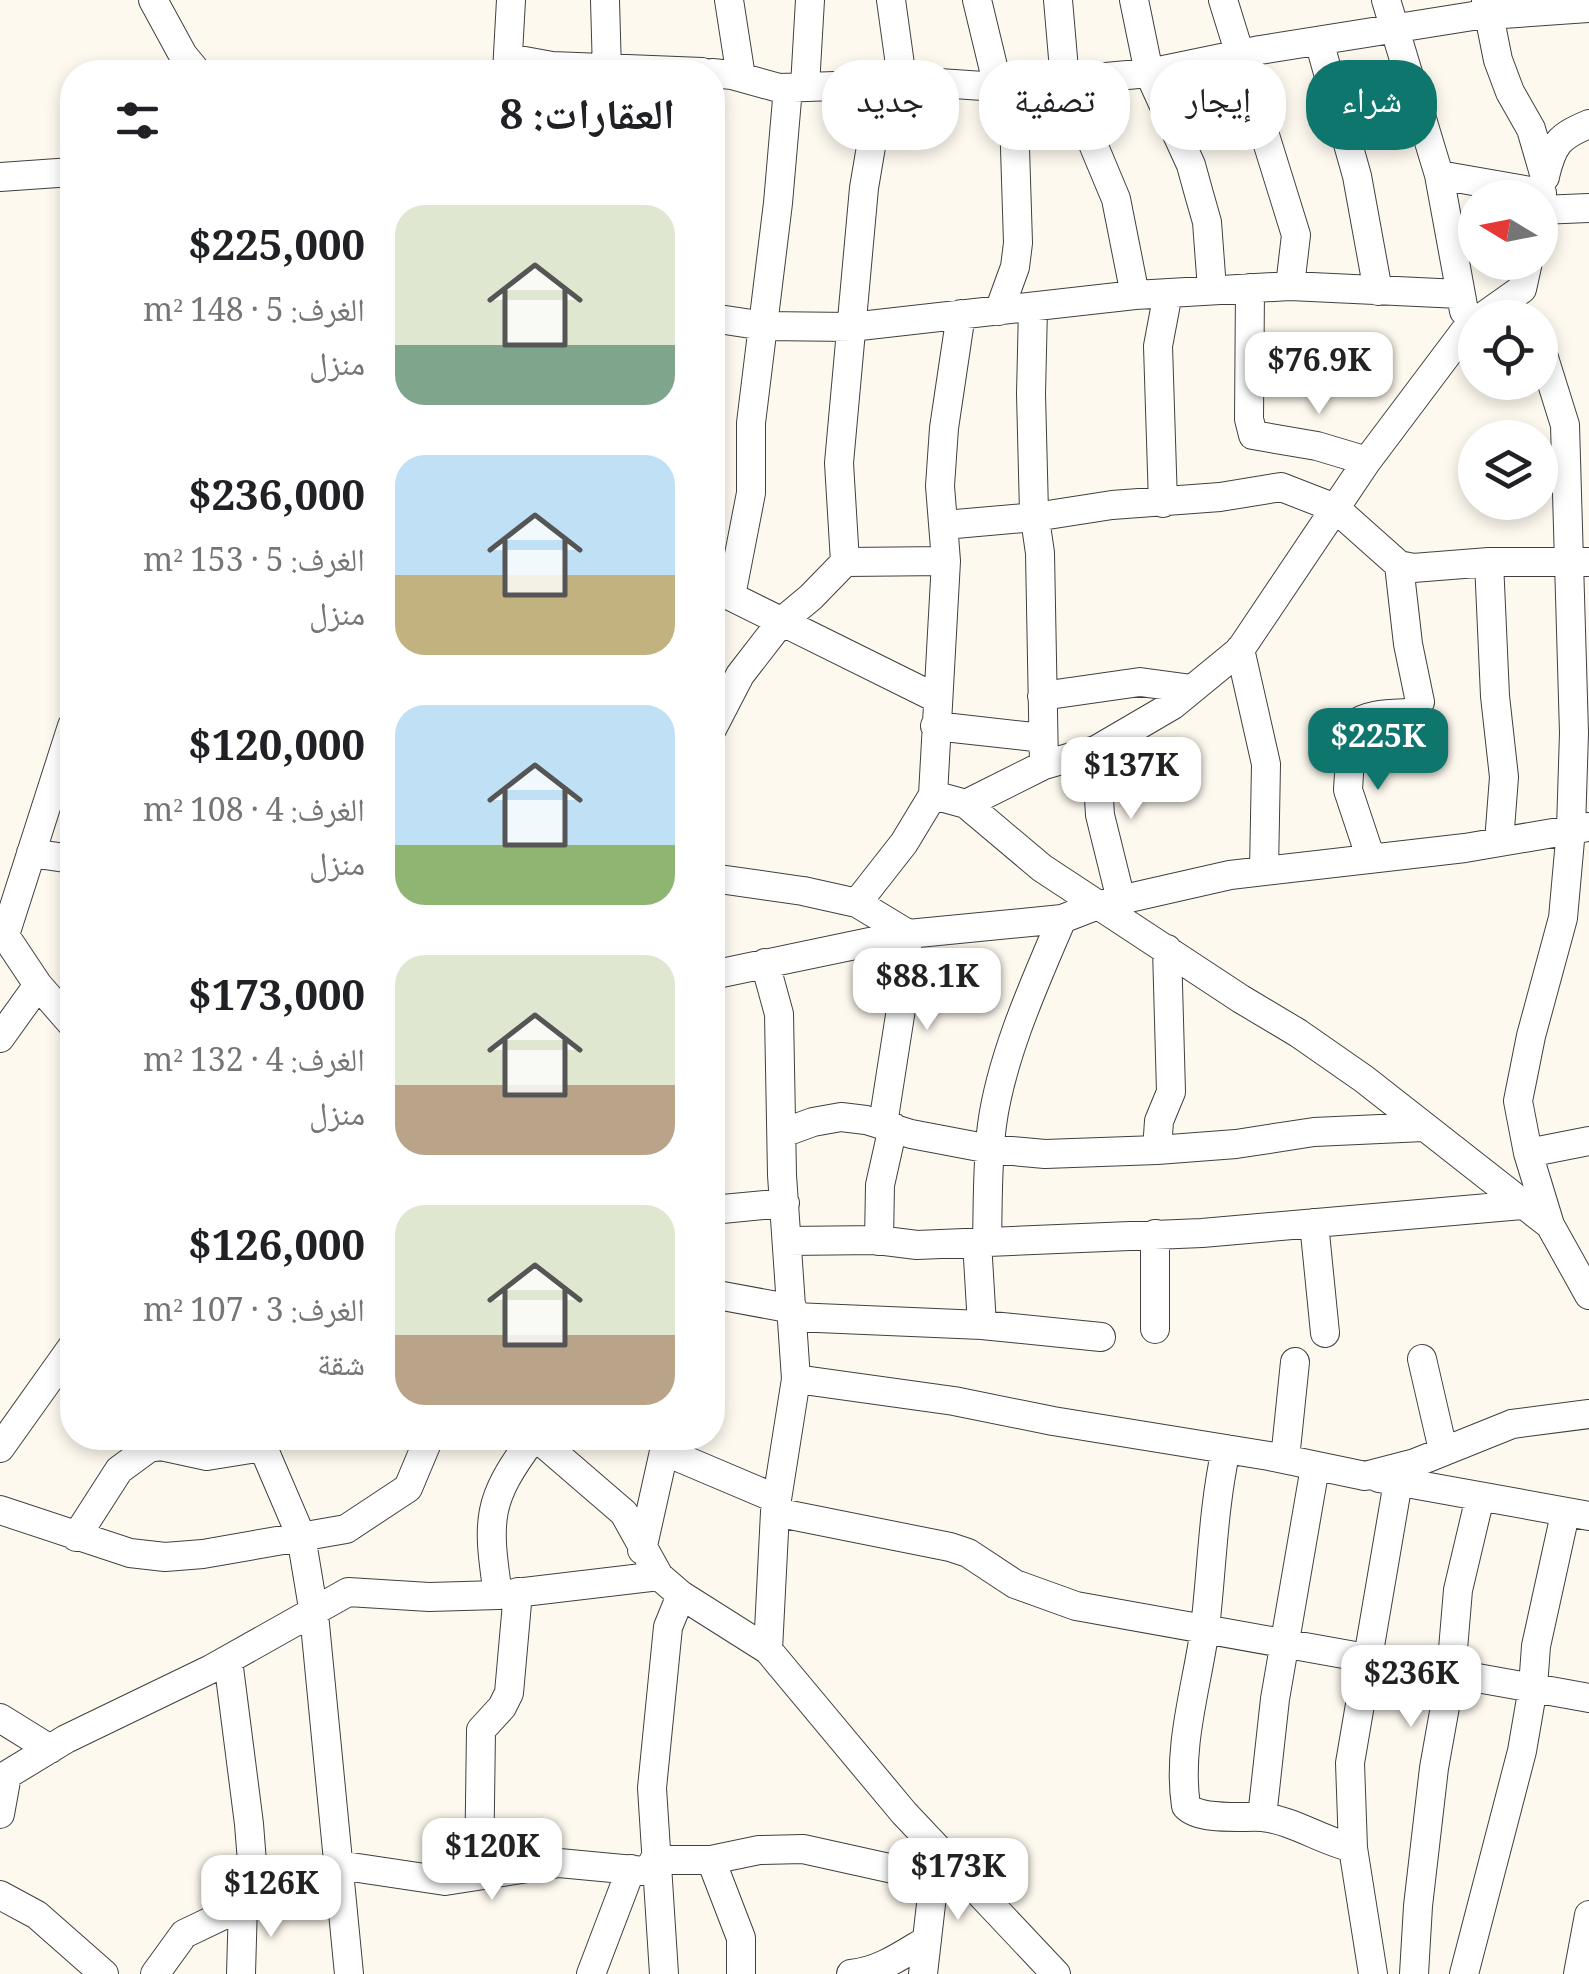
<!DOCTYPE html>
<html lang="ar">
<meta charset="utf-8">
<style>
:root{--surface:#fff;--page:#f2f2f2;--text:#202124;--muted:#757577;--accent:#0f766e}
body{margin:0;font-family:Georgia,"Noto Naskh Arabic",serif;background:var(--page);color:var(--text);direction:rtl;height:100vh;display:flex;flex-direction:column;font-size:38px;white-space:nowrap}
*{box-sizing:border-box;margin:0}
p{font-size:32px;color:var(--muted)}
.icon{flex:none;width:55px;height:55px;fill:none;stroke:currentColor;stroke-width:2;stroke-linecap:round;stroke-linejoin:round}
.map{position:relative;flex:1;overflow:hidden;direction:ltr}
.sheet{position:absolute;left:60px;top:60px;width:665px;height:1390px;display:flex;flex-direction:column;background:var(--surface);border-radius:40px;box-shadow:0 5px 15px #0003;direction:rtl}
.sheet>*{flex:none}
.banner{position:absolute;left:755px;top:60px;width:682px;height:90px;direction:rtl;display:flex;gap:20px}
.needle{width:65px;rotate:280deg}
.tools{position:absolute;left:1458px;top:180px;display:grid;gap:20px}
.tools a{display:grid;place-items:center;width:100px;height:100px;border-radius:50%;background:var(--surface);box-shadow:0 5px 15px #0003;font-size:50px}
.price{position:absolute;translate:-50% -85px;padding:0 22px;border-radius:20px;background:#fff;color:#222;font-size:32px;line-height:65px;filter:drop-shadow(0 2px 5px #0008)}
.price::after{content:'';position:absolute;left:50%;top:60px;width:30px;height:22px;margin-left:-15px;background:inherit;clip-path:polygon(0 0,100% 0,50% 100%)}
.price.active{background:var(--accent);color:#fff}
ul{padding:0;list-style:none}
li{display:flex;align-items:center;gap:30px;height:250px;padding:0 50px}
li span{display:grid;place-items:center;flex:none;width:280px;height:200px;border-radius:30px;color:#555}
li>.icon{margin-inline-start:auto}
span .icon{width:120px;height:120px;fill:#fffc;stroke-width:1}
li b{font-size:42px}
h2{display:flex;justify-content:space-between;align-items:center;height:120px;padding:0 50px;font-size:42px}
.tag{padding:0 35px;border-radius:40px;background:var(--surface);box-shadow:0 5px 15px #0003;font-size:35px;line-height:90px}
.tag.active{background:var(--accent);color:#fff}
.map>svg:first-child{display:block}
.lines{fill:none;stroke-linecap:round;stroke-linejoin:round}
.minor-casing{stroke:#404040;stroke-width:30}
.minor{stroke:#fff;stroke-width:28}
</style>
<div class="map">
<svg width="1589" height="1974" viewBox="0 0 1589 1974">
<rect width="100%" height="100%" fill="#fef9ef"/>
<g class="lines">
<defs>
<path id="minor" d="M153,0L183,55L197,72
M605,0L607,72
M729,0L741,77
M891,0L902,79
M977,0L998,87
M1058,0L1065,81
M1134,0L1149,73L1191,165L1199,194L1207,222L1212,289
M1223,0L1296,235L1290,286
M1386,0L1439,175L1464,311
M1486,0L1498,60L1510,92L1531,129L1545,177
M1319,41L1357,176L1378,291
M508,58L552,66L702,72
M507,72L511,0
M712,73L732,75L779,88L891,84
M1071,80L1083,120L1116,199L1135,295
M805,86L810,0
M1439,175L1542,193
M1545,176C1553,144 1558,137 1589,124
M0,177L72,172
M1540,210L1589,208
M1250,288L1249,419L1253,435L1317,446L1367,461
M1033,308L1031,394L1034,512L1040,553L1044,765
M999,311L1015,267L1018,243L1013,85
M712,318L764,326L851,327L1135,295L1290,286L1460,294
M1481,318L1522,289L1528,262
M1540,345L1565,425L1574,733L1571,829L1563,918L1531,1036L1518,1101L1528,1153L1550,1225
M1163,503L1158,346L1168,293
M944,525L1035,517L1112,505L1220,497L1281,487L1335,508L1399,565L1413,568L1489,562H1588
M845,562L839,463L864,188L875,123L887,87L895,80L998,87L1149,73L1260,50L1473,16L1589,8
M1489,562L1495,696L1504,777L1499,842
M712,587L936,698
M731,596L751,493V423L778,203L788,88
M1240,649L1266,764L1264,871
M1042,696L1140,682L1192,689
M935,726L1043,738
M712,729L740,675L781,622L811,597L845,562L946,561
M1096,750L1100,815L1121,900
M933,795L966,804L1042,868L1241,999L1298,1033L1364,1079L1550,1225L1589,1295
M966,804L1044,765L1096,750L1173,705L1240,650L1367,461L1467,328L1475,322
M31,853L72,859
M1371,859L1348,790L1352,726C1366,713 1392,714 1411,713L1420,702L1408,644L1399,565
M712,878L803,891L857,903L908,934L903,996L883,1124
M857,903L904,843L933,795L946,561L940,486L944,428L961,314
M0,928L38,985L72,1024
M5,935L72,726
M765,963L779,1014L782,1175L796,1379L775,1512L768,1650
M712,975L908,934L1062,919L1098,905L1230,875L1465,848L1588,827
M0,1038L38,985
M783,1133L813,1122L841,1117L866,1120L911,1134L990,1149L1045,1154L1157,1150L1236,1144L1314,1132L1424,1127
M1157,1150L1159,1121L1171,1092L1167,949
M1528,1153L1589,1141
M712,1210L785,1203
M1314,1223L1325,1333
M788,1241L877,1240L917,1245L1202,1233L1522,1205
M879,1241L880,1185L893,1127
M977,1242L982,1325
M987,1242C988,1204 987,1164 992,1125C1001,1057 1035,982 1062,919
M712,1294L793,1309
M794,1317L982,1325L1101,1337
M1155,1329V1234
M1422,1359L1443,1450
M796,1379L954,1401L1053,1421L1269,1456L1365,1476L1415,1463L1512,1424L1589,1414
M259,1438L301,1536L314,1614L349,1974
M537,1438L624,1513L659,1576L681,1595L768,1650L904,1813L1056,1974
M0,1448L72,1347
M1226,1449C1213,1508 1212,1568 1205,1628C1197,1686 1177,1747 1186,1806C1200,1821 1242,1816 1262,1817C1292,1820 1323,1841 1353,1848
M666,1452L777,1499
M1285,1459L1295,1362
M1379,1478L1589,1516
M0,1510L130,1553L165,1557L203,1554L346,1529L408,1488L429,1438
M775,1512L950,1547L968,1553L1015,1584L1076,1606L1589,1698
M76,1537L119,1470L149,1448L161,1446L207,1456L263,1447
M642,1550L667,1438
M498,1595C487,1519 486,1501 533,1438
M228,1660L249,1824L255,1900
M0,1718L50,1749
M0,1779L66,1739L211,1669L348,1592L429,1597L498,1595L659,1576
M0,1814L7,1775
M1262,1817L1275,1699L1315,1467
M654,1860H711L759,1850L803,1849L934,1878
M711,1860L741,1938V1974
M338,1865L445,1881L559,1863L655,1872
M479,1875L481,1730L502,1707L509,1693L518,1592
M0,1895L37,1915L104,1974
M155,1974L184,1934L255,1900L341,1894
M241,1974L243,1904
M591,1974L631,1869
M664,1974L652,1788L668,1627L681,1595
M851,1974C880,1971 902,1955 927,1940
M923,1974L934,1878L942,1863
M1373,1974L1353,1848L1350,1763L1398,1482
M1414,1974L1418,1906L1434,1768L1451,1673L1458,1590L1480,1497
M1464,1974L1522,1751L1533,1687L1536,1646L1565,1514
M1578,1974L1589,1915"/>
</defs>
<use href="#minor" class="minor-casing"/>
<use href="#minor" class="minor"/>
</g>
</svg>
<div class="tools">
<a><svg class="needle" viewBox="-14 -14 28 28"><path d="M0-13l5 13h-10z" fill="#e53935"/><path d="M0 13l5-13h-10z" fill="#757577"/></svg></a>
<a><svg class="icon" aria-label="locate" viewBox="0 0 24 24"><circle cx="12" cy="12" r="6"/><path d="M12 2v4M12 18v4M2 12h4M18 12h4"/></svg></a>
<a><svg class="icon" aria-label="layers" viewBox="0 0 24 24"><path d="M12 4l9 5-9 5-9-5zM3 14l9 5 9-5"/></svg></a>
</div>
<b class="price" style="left:1319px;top:417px">$76.9K</b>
<b class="price active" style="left:1378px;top:793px">$225K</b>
<b class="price" style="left:1131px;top:822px">$137K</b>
<b class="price" style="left:927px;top:1033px">$88.1K</b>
<b class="price" style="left:1411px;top:1730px">$236K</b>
<b class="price" style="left:492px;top:1903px">$120K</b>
<b class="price" style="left:958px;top:1923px">$173K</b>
<b class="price" style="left:271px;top:1940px">$126K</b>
<div class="banner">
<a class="tag active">شراء</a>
<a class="tag">إيجار</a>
<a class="tag">تصفية</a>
<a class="tag">جديد</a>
</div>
<section class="sheet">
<h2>العقارات: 8<svg class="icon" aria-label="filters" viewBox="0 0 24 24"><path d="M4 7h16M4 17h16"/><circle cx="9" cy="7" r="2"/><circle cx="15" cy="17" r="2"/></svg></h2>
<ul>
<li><span style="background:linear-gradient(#dfe7d0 70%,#7fa58c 0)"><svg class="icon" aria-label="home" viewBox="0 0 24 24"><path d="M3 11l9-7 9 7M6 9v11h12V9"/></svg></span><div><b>$225,000</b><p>الغرف: 5 · 148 m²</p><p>منزل</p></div></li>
<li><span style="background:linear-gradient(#bfe0f5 60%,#c2b280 0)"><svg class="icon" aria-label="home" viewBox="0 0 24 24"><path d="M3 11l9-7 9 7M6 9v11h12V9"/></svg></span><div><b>$236,000</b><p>الغرف: 5 · 153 m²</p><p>منزل</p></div></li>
<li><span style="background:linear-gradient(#bfe0f5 70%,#8fb573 0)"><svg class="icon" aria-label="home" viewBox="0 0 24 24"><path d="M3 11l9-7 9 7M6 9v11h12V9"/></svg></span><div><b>$120,000</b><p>الغرف: 4 · 108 m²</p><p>منزل</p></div></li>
<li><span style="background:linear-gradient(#dfe7d0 65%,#b9a48a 0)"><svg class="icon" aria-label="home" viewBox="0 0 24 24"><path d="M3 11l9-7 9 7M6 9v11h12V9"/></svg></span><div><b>$173,000</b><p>الغرف: 4 · 132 m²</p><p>منزل</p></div></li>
<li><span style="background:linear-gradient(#dfe7d0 65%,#b9a48a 0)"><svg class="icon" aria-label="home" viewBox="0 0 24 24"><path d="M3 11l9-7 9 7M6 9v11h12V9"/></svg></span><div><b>$126,000</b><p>الغرف: 3 · 107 m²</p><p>شقة</p></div></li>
</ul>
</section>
</div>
